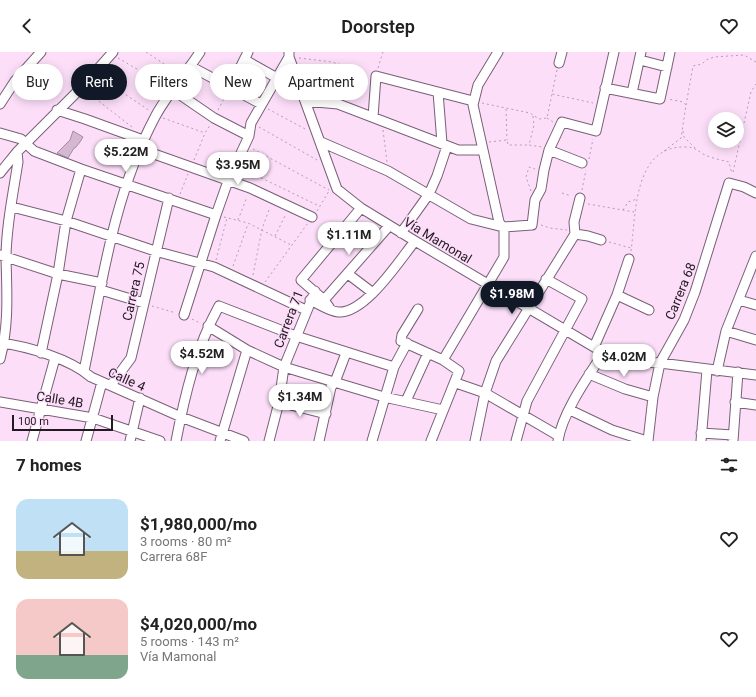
<!DOCTYPE html>
<meta charset="utf-8">
<style>
:root{--surface:#fff;--page:#f2f2f2;--text:#222;--muted:#767676;--accent:#111827}
body{margin:0;font-family:Roboto,sans-serif;background:var(--page);color:var(--text);height:100vh;display:flex;flex-direction:column;font-size:15px;white-space:nowrap}
*{box-sizing:border-box;margin:0}
p{font-size:13px;color:var(--muted)}
.icon{flex:none;width:22px;height:22px;fill:none;stroke:currentColor;stroke-width:2;stroke-linecap:round;stroke-linejoin:round}
.map{position:relative;height:389px;overflow:hidden}
.drawer{display:flex;flex-direction:column;background:var(--surface);flex:1}
.drawer>*{flex:none}
.guide{position:absolute;left:12px;top:12px;width:400px;height:36px;display:flex;gap:8px}
.controls{position:absolute;left:708px;top:60px;display:grid;gap:8px}
.controls a{display:grid;place-items:center;width:36px;height:36px;border-radius:50%;background:var(--surface);box-shadow:0 2px 10px #0003;font-size:20px}
.scale{position:absolute;left:12px;bottom:10px;width:101px;box-sizing:border-box;padding-left:4px;border:2px solid #231922;border-top:0;font-size:11px;line-height:14px;white-space:nowrap;color:#231922;-webkit-text-stroke:3px #fcdef9;paint-order:stroke}
.price{position:absolute;translate:-50% -34px;padding:0 9px;border-radius:14px;background:#fff;color:#222;font-size:13px;line-height:26px;filter:drop-shadow(0 1px 2px #0008)}
.price::after{content:'';position:absolute;left:50%;top:24px;width:12px;height:9px;margin-left:-6px;background:inherit;clip-path:polygon(0 0,100% 0,50% 100%)}
.price.selected{background:var(--accent);color:#fff}
ul{padding:0;list-style:none}
li{display:flex;align-items:center;gap:12px;height:100px;padding:0 16px}
li span{display:grid;place-items:center;flex:none;width:112px;height:80px;border-radius:12px;color:#555}
li>.icon{margin-inline-start:auto}
span .icon{width:48px;height:48px;fill:#fffc;stroke-width:1}
li b{font-size:17px}
h2{display:flex;justify-content:space-between;align-items:center;height:48px;padding:0 16px;font-size:17px}
.tag{padding:0 14px;border-radius:18px;background:var(--surface);box-shadow:0 2px 10px #0003;font-size:14px;line-height:36px}
.tag.selected{background:var(--accent);color:#fff}
header{display:flex;justify-content:space-between;align-items:center;height:52px;padding:0 16px;background:var(--surface);font-size:18px;font-weight:600}
.map>svg:first-child{display:block}
.building{fill:#d4b8d2;stroke:#a68ba4}
.lines{fill:none;stroke-linecap:round;stroke-linejoin:round}
.minor-casing{stroke:#796077;stroke-width:11}
.path{stroke:#b49db2;stroke-width:1;stroke-dasharray:2 3;stroke-linecap:butt}
.minor{stroke:#fff;stroke-width:9}
.labels{text-anchor:middle;stroke-width:3;stroke-linejoin:round;paint-order:stroke}
.street-label{font-size:13px;fill:#231922;stroke:#fcdef9}
</style>
<header><svg class="icon" aria-label="back" viewBox="0 0 24 24"><path d="M15 5l-7 7 7 7"/></svg>Doorstep<svg class="icon" aria-label="heart" viewBox="0 0 24 24"><path d="M12 20l-8-8c-3-5 5-10 8-4 3-6 11-1 8 4z"/></svg></header>
<div class="map">
<svg width="756" height="389" viewBox="0 0 756 389">
<rect width="100%" height="100%" fill="#fcdef9"/>
<path class="building" d="M73,79L83,85L80,90L75,96H74L68,106L57,101L70,88Z"/>
<g class="lines">
<defs>
<path id="minor" d="M289,0V5L337,137L361,156L415,189L594,295L604,300L642,310L660,311L756,323
M245,8L302,40
M640,8L667,15
M559,11L562,0
M190,14L261,52
M230,36L248,0
M605,36L660,47L670,0
M173,38L214,66L249,84
M438,40L442,91
M632,41L641,0
M305,49L338,52L458,98H482
M0,52L15,29L41,0
M57,58L85,67L143,88
M373,65L376,24L473,49
M0,81L21,87L34,99L81,117L216,163
M321,90L388,119L471,167L503,175L532,173L535,148L541,137L544,118L549,98L562,70L596,79L614,0
M140,97L250,136L312,165
M549,98L582,111
M0,121L17,100L81,36L113,0
M12,155L66,169L155,199L214,215L306,258
M401,181L429,142L437,124L447,94
M575,182L588,184L601,188
M0,203L58,222L102,231
M348,222L373,241
M101,238L144,251
M617,243L649,258
M310,248C319,252 329,259 338,260C365,262 399,209 415,189
M324,248L389,174
M739,248L756,253
M329,255L324,248L301,228L361,156
M418,257L402,283L401,289L443,308L459,319L431,389
M184,263L216,163L228,129L249,84L251,71L289,5
M208,274L247,298L284,315L384,345L443,358
M726,279L756,288
M0,291C27,294 70,307 91,325L181,365L244,389
M594,295L617,243L629,207
M41,301L58,222L66,169L81,117
M0,307C9,274 7,241 6,207C6,175 13,142 18,110L17,100
M443,308L504,205V178L499,170L473,53L478,33L498,0
M84,319C102,232 113,144 155,65C167,42 186,22 200,0
M717,319L726,279L756,204
M589,322L625,337L653,345
M456,331L485,341L559,384
M111,333L131,306L169,146
M406,349L428,301
M0,350L93,366L160,389
M279,350L326,362
M735,350L756,353
M570,358L612,378L647,389
M701,381L733,383
M32,389L55,306
M86,389L102,330
M130,389L140,346
M176,389C185,342 196,296 219,254L296,284L394,315
M220,389L247,298
M269,389L279,350L284,315L315,239
M319,389L331,335L335,330L346,301
M372,389L394,315L407,291
M475,389L485,341L496,309L575,182L574,170L580,146
M516,389L527,349L582,247L546,227
M558,389C562,361 589,323 604,300
M648,389L653,345L660,311L684,268L695,240L729,131L744,135L756,141
M701,389L707,318
M733,389L738,320"/>
</defs>
<use href="#minor" class="minor-casing"/>
<path class="path" d="M146,0L176,20
M118,6L166,34
M299,6L332,10L367,21
M378,16L383,0
M557,18L552,42L593,51
M101,26L150,59
M87,40L132,75
M482,51L530,61L539,67L547,66L552,42
M686,53L693,14L702,12L706,8L714,5L744,3L756,10
M268,57L307,78
M506,57L507,88
M218,58L226,43
M533,64L534,73L529,93L542,95
M163,66L205,81
M547,66L553,70
M259,75L317,108
M383,78L387,110
M683,79L684,85L695,96
M489,90L507,88L508,93H529
M253,97L329,138
M664,99L681,86L686,53L683,50L668,47
M589,107L593,87
M194,108L205,81L210,73
M243,117L319,154
M733,120L751,40L756,32
M582,138L586,118
M531,139L526,125L529,115L535,117
M562,141L571,144
M180,142L188,122
M588,152L634,160
M623,158L628,150L637,147
M317,159L329,139
M224,165L248,171L291,193
M238,168L247,145
M541,173L550,176L567,178
M275,184L286,162
M609,190L631,196
M631,199C636,163 633,93 686,95C694,95 697,98 703,102C711,106 721,108 729,110L732,122
M216,208L227,166
M233,214L248,172
M253,223L262,177L270,155
M265,230L308,171
M152,254L176,261
M192,267L200,271"/>
<use href="#minor" class="minor"/>
</g>
<g class="labels">
<g class="street-label">
<text transform="translate(438 188) rotate(31)" y="5">Vía Mamonal</text>
<text transform="translate(133 239) rotate(-77)" y="5">Carrera 75</text>
<text transform="translate(680 239) rotate(-68)" y="5">Carrera 68</text>
<text transform="translate(288 267) rotate(-69)" y="5">Carrera 71</text>
<text transform="translate(127 327) rotate(24)" y="5">Calle 4</text>
<text transform="translate(60 347) rotate(9)" y="5">Calle 4B</text>
</g>
</g>
</svg>
<div class="controls">
<a><svg class="icon" aria-label="layers" viewBox="0 0 24 24"><path d="M12 4l9 5-9 5-9-5zM3 14l9 5 9-5"/></svg></a>
</div>
<div class="scale">100 m</div>
<b class="price" style="left:126px;top:121px">$5.22M</b>
<b class="price" style="left:238px;top:134px">$3.95M</b>
<b class="price" style="left:349px;top:204px">$1.11M</b>
<b class="price selected" style="left:512px;top:263px">$1.98M</b>
<b class="price" style="left:202px;top:323px">$4.52M</b>
<b class="price" style="left:624px;top:326px">$4.02M</b>
<b class="price" style="left:300px;top:366px">$1.34M</b>
<div class="guide">
<a class="tag">Buy</a>
<a class="tag selected">Rent</a>
<a class="tag">Filters</a>
<a class="tag">New</a>
<a class="tag">Apartment</a>
</div>
</div>
<section class="drawer">
<h2>7 homes<svg class="icon" aria-label="filters" viewBox="0 0 24 24"><path d="M4 7h16M4 17h16"/><circle cx="9" cy="7" r="2"/><circle cx="15" cy="17" r="2"/></svg></h2>
<ul>
<li><span style="background:linear-gradient(#bfe0f5 65%,#c2b280 0)"><svg class="icon" aria-label="home" viewBox="0 0 24 24"><path d="M3 11l9-7 9 7M6 9v11h12V9"/></svg></span><div><b>$1,980,000/mo</b><p>3 rooms · 80 m²</p><p>Carrera 68F</p></div><svg class="icon" aria-label="heart" viewBox="0 0 24 24"><path d="M12 20l-8-8c-3-5 5-10 8-4 3-6 11-1 8 4z"/></svg></li>
<li><span style="background:linear-gradient(#f6c9c9 70%,#7fa58c 0)"><svg class="icon" aria-label="home" viewBox="0 0 24 24"><path d="M3 11l9-7 9 7M6 9v11h12V9"/></svg></span><div><b>$4,020,000/mo</b><p>5 rooms · 143 m²</p><p>Vía Mamonal</p></div><svg class="icon" aria-label="heart" viewBox="0 0 24 24"><path d="M12 20l-8-8c-3-5 5-10 8-4 3-6 11-1 8 4z"/></svg></li>
</ul>
</section>
